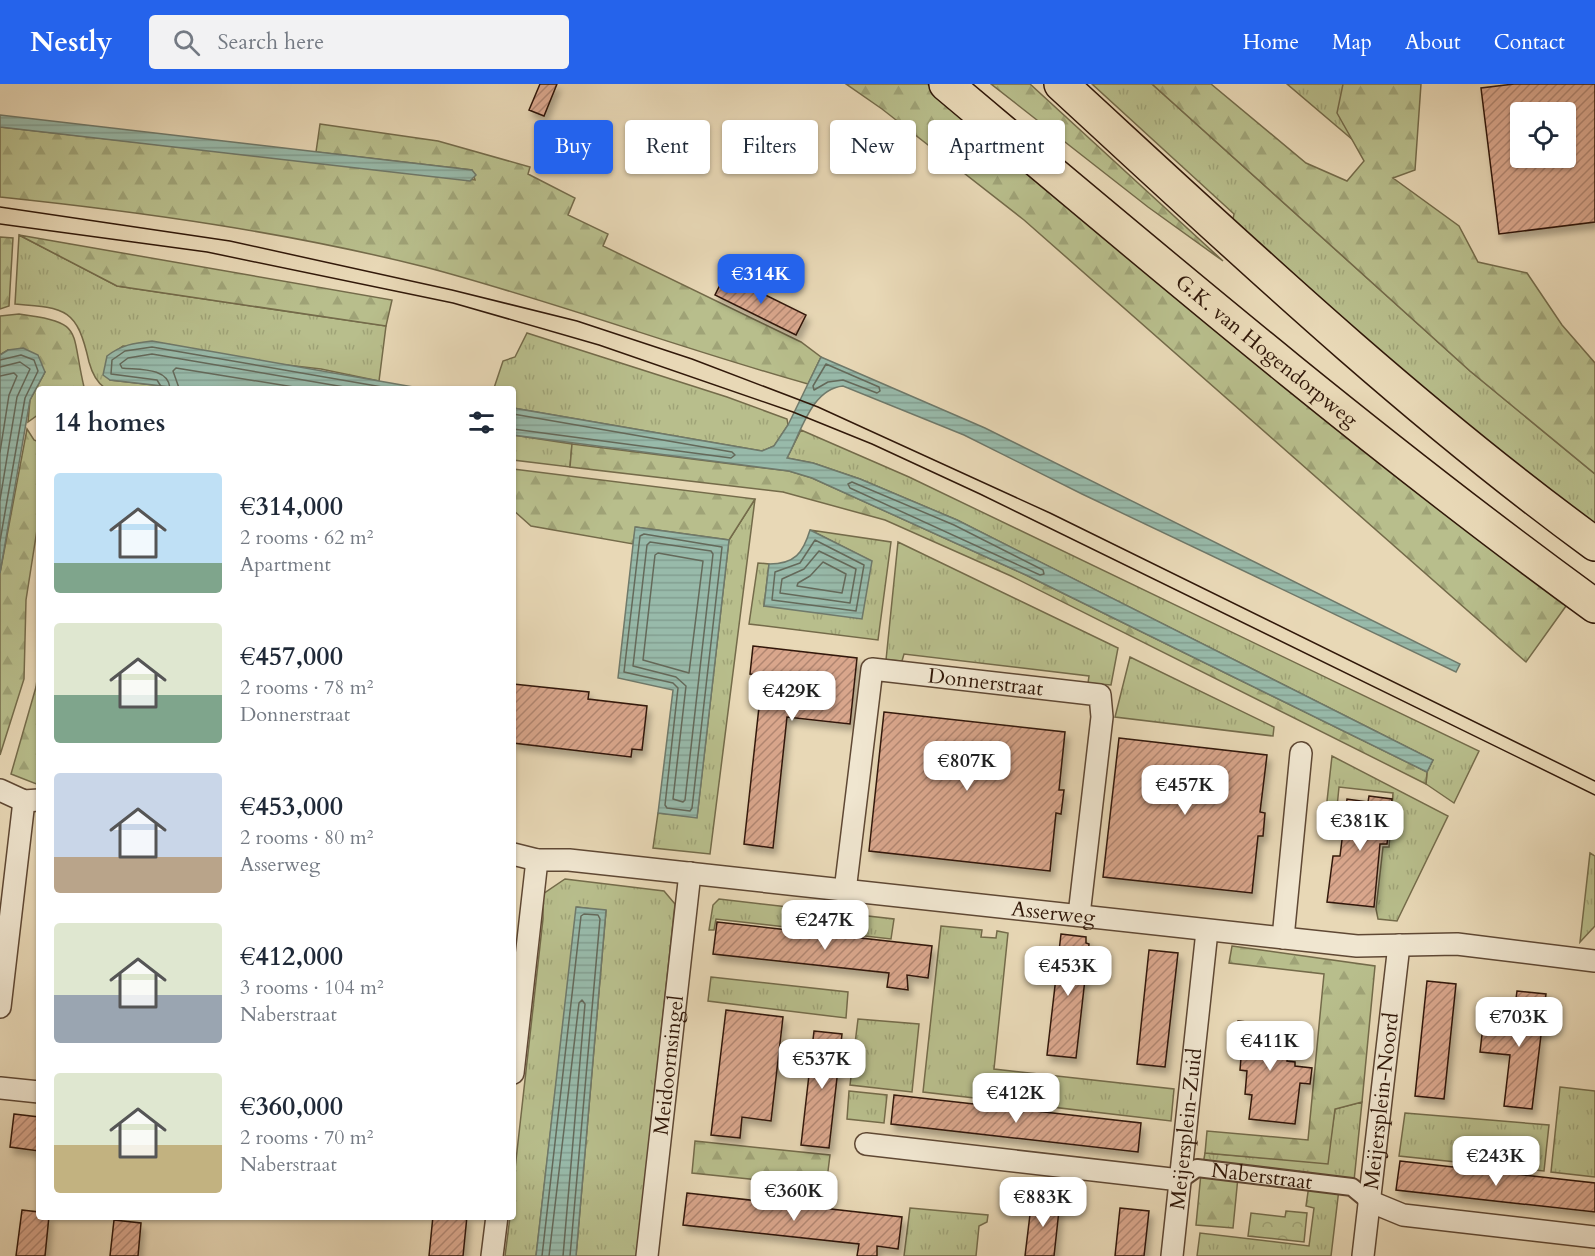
<!DOCTYPE html>
<meta charset="utf-8">
<style>
:root{--surface:#fff;--page:#f2f2f3;--text:#1f2937;--muted:#747a83;--accent:#2563eb}
body{margin:0;font-family:Cardo,serif;background:var(--page);color:var(--text);height:100vh;display:flex;flex-direction:column;font-size:22px;white-space:nowrap}
*{box-sizing:border-box;margin:0}
p{font-size:20px;color:var(--muted)}
.icon{flex:none;width:33px;height:33px;fill:none;stroke:currentColor;stroke-width:2;stroke-linecap:round;stroke-linejoin:round}
.map{position:relative;flex:1;overflow:hidden}
.panel{position:absolute;left:36px;top:302px;width:480px;height:834px;display:flex;flex-direction:column;background:var(--surface);border-radius:6px;box-shadow:0 2px 4px #0004}
.panel>*{flex:none}
.banner{position:absolute;left:534px;top:36px;width:570px;height:54px;display:flex;gap:12px}
.fabs{position:absolute;left:1510px;top:18px;display:grid;gap:12px}
.fabs a{display:grid;place-items:center;width:66px;height:66px;border-radius:6px;background:var(--surface);box-shadow:0 2px 4px #0004;font-size:30px}
.price{position:absolute;translate:-50% -51px;padding:0 14px;border-radius:12px;background:#fff;color:#222;font-size:20px;line-height:39px;filter:drop-shadow(0 2px 3px #0008)}
.price::after{content:'';position:absolute;left:50%;top:36px;width:18px;height:14px;margin-left:-9px;background:inherit;clip-path:polygon(0 0,100% 0,50% 100%)}
.price.selected{background:var(--accent);color:#fff}
ul{padding:0;list-style:none}
li{display:flex;align-items:center;gap:18px;height:150px;padding:0 18px}
li span{display:grid;place-items:center;flex:none;width:168px;height:120px;border-radius:6px;color:#555}
li>.icon{margin-inline-start:auto}
span .icon{width:72px;height:72px;fill:#fffc;stroke-width:1}
li b{font-size:26px}
h2{display:flex;justify-content:space-between;align-items:center;height:72px;padding:0 18px;font-size:26px}
.tag{padding:0 21px;border-radius:6px;background:var(--surface);box-shadow:0 2px 4px #0004;font-size:21px;line-height:54px}
.tag.selected{background:var(--accent);color:#fff}
header{display:flex;align-items:center;gap:36px;box-sizing:border-box;height:84px;padding:0 30px;background:var(--accent);color:#fff}
header strong{font-size:28px}
nav{display:flex;gap:33px;margin-inline-start:auto;font-size:21px}
.search{width:420px;height:54px;background:var(--page);display:flex;align-items:center;gap:15px;box-sizing:border-box;padding:0 21px;border-radius:6px;color:var(--muted);font-size:22px}
.map>svg:first-child{display:block}
.grass{fill:url(#grass-tufts);stroke:#746b4a;stroke-width:1.5}
.forest{fill:url(#forest-firs);stroke:#746b4a;stroke-width:1.5}
.park{fill:url(#park-crowns);stroke:#746b4a;stroke-width:1.5}
.water{fill:url(#water-rules);stroke:#6f796a;stroke-width:1.5}
.lines{fill:none;stroke-linecap:round;stroke-linejoin:round}
.shore{stroke:#64695a;stroke-width:1.5}
.building{fill:url(#building-hatch);stroke:#311809;stroke-width:1.5;fill-rule:evenodd;filter:url(#shadow)}
.pedestrian-casing{stroke:#5f4834;stroke-width:20}
.minor-casing{stroke:#5f4834;stroke-width:24}
.primary-casing{stroke:#311809;stroke-width:36}
.pedestrian{stroke:#f0e6d0;stroke-width:16}
.minor{stroke:#f0e6d0;stroke-width:21}
.primary{stroke:#e8d8b6;stroke-width:33}
.tram{stroke:#311809;stroke-width:1.5}
.labels{text-anchor:middle;stroke-width:5;stroke-linejoin:round;paint-order:stroke}
.street-label{font-size:21px;fill:#311809;stroke:#f0e6d0}
</style>
<header>
<strong>Nestly</strong>
<div class="search"><svg class="icon" aria-label="search" viewBox="0 0 24 24"><circle cx="10" cy="10" r="6"/><path d="M15 15l6 6"/></svg>Search here</div>
<nav><a>Home</a><a>Map</a><a>About</a><a>Contact</a></nav>
</header>
<div class="map">
<svg width="1595" height="1172" viewBox="0 0 1595 1172">
<defs>
<pattern id="grass-tufts" width="24" height="20" patternUnits="userSpaceOnUse" patternTransform="scale(1.5)"><rect width="24" height="20" fill="#b8be8c"/><path d="M3 7l-1-3M5 7V3M7 7l1-3M15 17l-1-3M17 17v-4M19 17l1-3" fill="none" stroke="#9fa377"/></pattern>
<pattern id="forest-firs" width="22" height="20" patternUnits="userSpaceOnUse" patternTransform="scale(1.5)"><rect width="22" height="20" fill="#b8be8c"/><path d="M5 1l3.5 6h-7zM16 11l3.5 6h-7z" fill="#9fa377"/></pattern>
<pattern id="park-crowns" width="20" height="18" patternUnits="userSpaceOnUse" patternTransform="scale(1.5)"><rect width="20" height="18" fill="#b8be8c"/><path d="M2 6a3 3 0 1 1 6 0M12 15a3 3 0 1 1 6 0" fill="none" stroke="#9fa377"/></pattern>
<pattern id="water-rules" width="6" height="5" patternUnits="userSpaceOnUse" patternTransform="scale(1.5)"><rect width="6" height="5" fill="#98baaa"/><path d="M0 2.5h6" fill="none" stroke="#839f91"/></pattern>
<pattern id="building-hatch" width="6" height="6" patternUnits="userSpaceOnUse" patternTransform="scale(1.5)"><rect width="6" height="6" fill="#d9a68c"/><path d="M-1 1l2-2M0 6l6-6M5 7l2-2" fill="none" stroke="#b18671"/></pattern>
<filter id="shadow"><feDropShadow dx="3.5" dy="6" stdDeviation="3" flood-color="#0004"/></filter>
</defs>
<rect width="100%" height="100%" fill="#e8d8b6"/>
<filter id="stains"><feTurbulence type="fractalNoise" baseFrequency=".00333" numOctaves="4"/><feColorMatrix values="0 0 0 0 .2 0 0 0 0 .09 0 0 0 0 .02 0 0 0 .5 -.17"/></filter>
<radialGradient id="worn" r=".72"><stop offset=".6" stop-color="#630" stop-opacity="0"/><stop offset="1" stop-color="#630" stop-opacity=".3"/></radialGradient>
<path class="grass" d="M1092,0H1152L1470,287L1595,390V445L1407,297L1232,140L1234,130Z
M1287,0H1365L1360,62Z
M19,151L117,202L386,242L379,297L321,285L123,262L107,273L110,296L180,304H105C96,298 92,289 89,278C77,225 67,224 15,220Z
M527,249L727,313L787,335L788,341L774,362L762,367L513,324V304H494L503,277L515,273Z
M801,346L909,393L1479,667L1454,719L1426,700L1427,688L1433,676L957,436L860,395L813,379L787,374Z
M513,351L572,360L570,383L513,376Z
M755,415L710,770L653,764L658,729L697,733L729,456Z
M810,446L891,458L878,556L749,540L758,479L769,480L764,522L871,477Z
M898,458L1118,564L1111,601L1088,599L1089,592L904,570L902,577L886,576Z
M1130,573L1274,643L1273,652L1115,633Z
M1332,672L1448,732L1397,837L1378,835L1376,825L1383,763H1389L1393,709L1339,703L1334,753H1323Z
M1590,769L1595,772V842L1580,858Z
M565,795L664,807L675,820L637,1172H576L606,827L577,823L536,1172H505L510,1133L513,1132V1103L543,835V810Z
M719,815L894,835L891,855L716,835L714,846H709L713,821Z
M941,842L982,846L981,853L996,854L997,847L1008,849L994,985L1174,1005L1171,1037L923,1008Z
M711,893L848,908L846,934L708,917Z
M858,935L919,940L912,1008L850,1001Z
M1560,1003L1595,1007V1093L1551,1088Z
M849,1007L887,1011L884,1039L847,1035Z
M1362,1018L1354,1097L1203,1080L1205,1069L1327,1079L1335,1025Z
M1405,1029L1549,1041L1544,1087L1399,1072Z
M1309,1101L1339,1105L1331,1172H1197L1200,1149L1309,1162L1314,1124L1306,1122Z
M910,1124L988,1131L987,1138L979,1142L976,1172H904Z"/>
<path class="forest" d="M846,0H927L1006,59L1414,391L1566,522L1526,578L1024,136L882,25Z
M991,0H1030L1223,177L1148,123Z
M1152,0H1211L1306,79L1347,97L1364,77L1337,29L1343,0H1421L1415,86L1393,94L1459,142L1478,178L1527,189L1562,241L1595,279V390L1470,287Z
M320,40L438,57L530,83L528,90L575,114L568,131L608,150L603,162L801,258L821,273L808,300C679,264 554,217 425,183C286,148 143,128 0,113V43L475,96L472,86L316,68Z
M19,151L392,216L386,242L117,202Z
M0,153L13,154L9,222L0,225Z
M19,230C85,239 70,244 84,303L39,304V330L28,338L30,316L45,288L8,266L0,271V232Z
M27,345L34,356L39,358V433L26,516L24,595L0,671V489Z
M572,360L789,387L812,394L1026,491L1427,688L1426,700L1011,492L885,436L783,408L570,383Z
M513,385L755,415L729,456L636,443L633,460L531,442L513,426Z
M39,582V701L11,690L36,603Z
M1232,862L1375,882L1362,1018L1335,1025L1328,1080L1205,1069L1207,1047L1308,1056L1324,890L1229,879Z
M695,1057L830,1071L826,1103L692,1089Z
M1201,1089L1238,1093L1233,1144L1196,1141Z"/>
<path class="park" d="M1286,1127L1307,1129L1304,1158L1248,1152L1251,1129L1285,1133Z"/>
<path class="water" d="M0,31L472,86L476,91L470,97L0,43Z
M152,257L419,304H180L110,296L103,291L107,272C121,261 134,259 152,257Z
M23,264L38,271L45,288L30,316L0,489V271L8,266Z
M821,273L985,344L1460,580L1456,588L1082,410L964,351L843,302C811,305 801,349 787,374L813,379L860,395L957,436L1433,676L1427,688L1026,491L812,394L789,387L513,351V324L762,367L774,362L788,341Z
M635,443L729,456L697,734L658,729L673,606L618,594Z
M810,446L872,477L862,535L764,522L769,480C795,480 803,469 810,446Z
M576,823L606,826L576,1172H536Z"/>
<g class="lines">
<path class="shore" d="M0,276L21,271L34,276L38,287L25,314L0,457
M826,280L879,303L880,307L877,309L843,296L828,298L814,306L813,302Z
M0,283L20,278L30,285L17,313L0,416
M0,292L14,289L17,292L9,311L0,368
M162,304L157,296L111,290L112,276L125,267L152,263L388,304
M170,304C168,283 138,286 122,284L120,280L128,274L152,270L350,304
M179,304L173,287L176,284L300,304
M513,330L732,368L735,371L731,374L513,345
M852,398L954,441L1043,486L1044,490L1040,491L850,404L848,400Z
M644,450L722,463L692,724L690,727L667,724L665,721L678,604L673,599L624,588L640,452Z
M815,456L864,481L856,527L772,516L775,488L800,479Z
M650,458L711,467L713,470L685,716L683,718L673,715L686,602L676,593L633,582L647,461Z
M819,467L856,485L850,519L780,509L782,495L804,485Z
M658,469L703,477L689,589L643,576L655,471Z
M823,478L846,490L842,509L797,502L798,499L810,492Z
M542,1172L581,832L584,830L598,831L600,835L570,1172
M549,1172L579,919L582,916L585,920L563,1172"/>
</g>
<path class="building" d="M540,0H557L544,32L529,26Z
M1514,0H1595V138L1499,150L1481,4ZM1521,28H1566V74H1521Z
M725,191L806,231L796,251L715,211Z
M753,562L857,574L850,640L787,633L773,764L744,760L759,623L781,625L785,594L750,590Z
M513,600L589,608L588,615L647,622L642,666L632,665L631,673L513,659Z
M884,628L1065,648L1059,706H1064L1061,730L1056,729L1050,787L869,767Z
M1119,654L1267,671L1260,728L1265,729L1263,752H1258L1252,809L1103,793Z
M1369,712L1392,715L1387,760H1380L1374,823L1327,818L1333,772H1340L1347,715L1368,718Z
M717,838L932,862L928,894L907,891L908,906L887,903L889,889L713,870Z
M1061,850L1086,853V859L1089,860L1076,974L1047,971Z
M1149,866L1178,869L1165,983L1137,980Z
M1427,897L1456,900L1444,1015L1415,1012Z
M1517,907L1546,910L1532,1025L1504,1022L1510,971L1480,968L1483,942L1512,946Z
M726,926L783,933L771,1037L742,1033L740,1054L711,1051Z
M1238,937L1292,943L1287,977L1295,978V982L1312,984L1310,1000L1300,999L1295,1040L1249,1035L1252,1011L1245,1010L1247,987L1240,986L1242,962H1235Z
M814,947L842,950L829,1064L801,1061Z
M894,1011L1141,1039L1138,1068L891,1040Z
M14,1030L39,1033V1067L10,1063Z
M1400,1077L1595,1099V1128L1396,1106Z
M687,1109L902,1133L898,1165L877,1162V1172H857L859,1160L683,1141Z
M1032,1114L1060,1117L1054,1172H1025Z
M1120,1124L1149,1127L1144,1172H1115Z
M22,1126L39,1128V1132H49L45,1172H16Z
M433,1132H467L463,1172H429Z
M114,1136L141,1139L138,1172H110Z"/>
<g class="lines">
<defs>
<g id="pedestrian">
<path id="s1" d="M1180,1096L1197,1084L1352,1103L1369,1117"/>
</g>
<g id="minor">
<path d="M0,706L24,717L39,716"/>
<path id="s2" d="M513,770L537,776H569L1357,862L1457,860L1595,877"/>
<path id="s3" d="M845,807L872,585L1100,611L1102,633L1079,831"/>
<path d="M1283,854L1301,669"/>
<path d="M0,923L24,717"/>
<path d="M513,989L537,776"/>
<path d="M0,1004L39,1008"/>
<path d="M866,1060L1180,1096"/>
<path d="M1369,1117L1403,1131L1595,1153"/>
<path d="M492,1172L497,1132"/>
<path id="s4" d="M647,1172L690,789"/>
<path id="s5" d="M1172,1172L1207,847"/>
<path id="s6" d="M1363,1172L1399,861"/>
</g>
<g id="primary">
<path id="s7" d="M946,0C1158,178 1371,359 1595,522"/>
<path d="M1061,0C1234,159 1405,321 1595,460"/>
</g>
</defs>
<use href="#pedestrian" class="pedestrian-casing"/>
<use href="#minor" class="minor-casing"/>
<use href="#primary" class="primary-casing"/>
<use href="#pedestrian" class="pedestrian"/>
<use href="#minor" class="minor"/>
<use href="#primary" class="primary"/>
<path class="tram" d="M0,123L230,157L452,206L577,237L692,275L818,323L1050,429L1595,697
M0,140L207,168L453,219L599,261L793,328L872,360L980,410L1595,711"/>
</g>
<g class="labels">
<g class="street-label">
<text dy="7" stroke="none"><textPath href="#s7" startOffset="417">G.K. van Hogendorpweg</textPath></text>
<text dy="7" stroke="none"><textPath href="#s3" startOffset="338">Donnerstraat</textPath></text>
<text dy="7" stroke="none"><textPath href="#s2" startOffset="544">Asserweg</textPath></text>
<text dy="7" stroke="none"><textPath href="#s4" startOffset="192">Meidoornsingel</textPath></text>
<text dy="7" stroke="none"><textPath href="#s6" startOffset="156">Meijersplein-Noord</textPath></text>
<text dy="7" stroke="none"><textPath href="#s5" startOffset="128">Meijersplein-Zuid</textPath></text>
<text dy="7" stroke="none"><textPath href="#s1" startOffset="86">Naberstraat</textPath></text>
</g>
</g>
<rect width="100%" height="100%" filter="url(#stains)"/>
<rect width="100%" height="100%" fill="url(#worn)"/>
</svg>
<div class="fabs">
<a><svg class="icon" aria-label="locate" viewBox="0 0 24 24"><circle cx="12" cy="12" r="6"/><path d="M12 2v4M12 18v4M2 12h4M18 12h4"/></svg></a>
</div>
<b class="price selected" style="left:761px;top:221px">€314K</b>
<b class="price" style="left:792px;top:638px">€429K</b>
<b class="price" style="left:967px;top:708px">€807K</b>
<b class="price" style="left:1185px;top:732px">€457K</b>
<b class="price" style="left:1360px;top:768px">€381K</b>
<b class="price" style="left:825px;top:867px">€247K</b>
<b class="price" style="left:1068px;top:913px">€453K</b>
<b class="price" style="left:1519px;top:964px">€703K</b>
<b class="price" style="left:1270px;top:988px">€411K</b>
<b class="price" style="left:822px;top:1006px">€537K</b>
<b class="price" style="left:1016px;top:1040px">€412K</b>
<b class="price" style="left:1496px;top:1103px">€243K</b>
<b class="price" style="left:794px;top:1138px">€360K</b>
<b class="price" style="left:1043px;top:1144px">€883K</b>
<div class="banner">
<a class="tag selected">Buy</a>
<a class="tag">Rent</a>
<a class="tag">Filters</a>
<a class="tag">New</a>
<a class="tag">Apartment</a>
</div>
<section class="panel">
<h2>14 homes<svg class="icon" aria-label="filters" viewBox="0 0 24 24"><path d="M4 7h16M4 17h16"/><circle cx="9" cy="7" r="2"/><circle cx="15" cy="17" r="2"/></svg></h2>
<ul>
<li><span style="background:linear-gradient(#bfe0f5 75%,#7fa58c 0)"><svg class="icon" aria-label="home" viewBox="0 0 24 24"><path d="M3 11l9-7 9 7M6 9v11h12V9"/></svg></span><div><b>€314,000</b><p>2 rooms · 62 m²</p><p>Apartment</p></div></li>
<li><span style="background:linear-gradient(#dfe7d0 60%,#7fa58c 0)"><svg class="icon" aria-label="home" viewBox="0 0 24 24"><path d="M3 11l9-7 9 7M6 9v11h12V9"/></svg></span><div><b>€457,000</b><p>2 rooms · 78 m²</p><p>Donnerstraat</p></div></li>
<li><span style="background:linear-gradient(#c9d6e8 70%,#b9a48a 0)"><svg class="icon" aria-label="home" viewBox="0 0 24 24"><path d="M3 11l9-7 9 7M6 9v11h12V9"/></svg></span><div><b>€453,000</b><p>2 rooms · 80 m²</p><p>Asserweg</p></div></li>
<li><span style="background:linear-gradient(#dfe7d0 60%,#9aa5b1 0)"><svg class="icon" aria-label="home" viewBox="0 0 24 24"><path d="M3 11l9-7 9 7M6 9v11h12V9"/></svg></span><div><b>€412,000</b><p>3 rooms · 104 m²</p><p>Naberstraat</p></div></li>
<li><span style="background:linear-gradient(#dfe7d0 60%,#c2b280 0)"><svg class="icon" aria-label="home" viewBox="0 0 24 24"><path d="M3 11l9-7 9 7M6 9v11h12V9"/></svg></span><div><b>€360,000</b><p>2 rooms · 70 m²</p><p>Naberstraat</p></div></li>
</ul>
</section>
</div>
